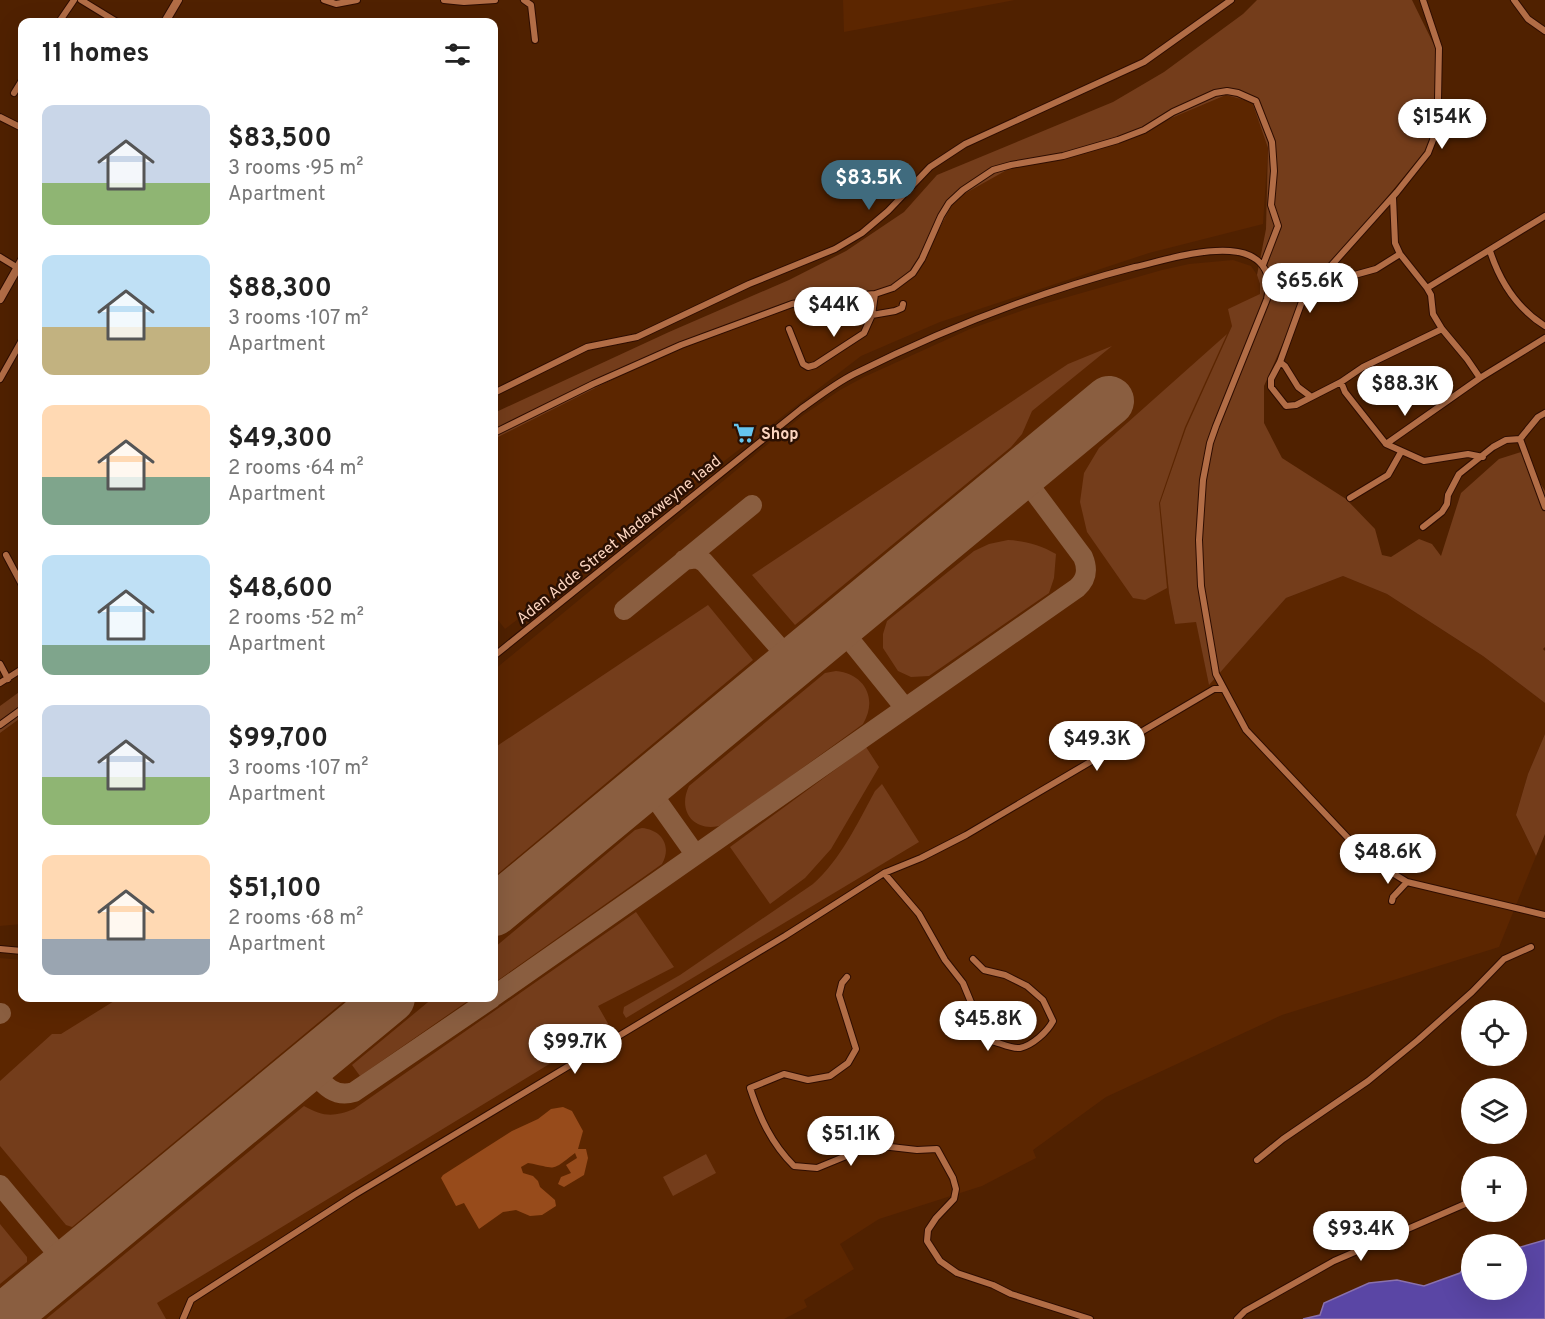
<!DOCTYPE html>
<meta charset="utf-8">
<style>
:root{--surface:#fff;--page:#f2f2f2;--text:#222;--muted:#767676;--accent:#406b7e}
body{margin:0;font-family:Overpass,sans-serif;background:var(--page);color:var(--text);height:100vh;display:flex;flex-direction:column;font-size:22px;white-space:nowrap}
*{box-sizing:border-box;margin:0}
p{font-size:20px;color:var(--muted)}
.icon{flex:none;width:33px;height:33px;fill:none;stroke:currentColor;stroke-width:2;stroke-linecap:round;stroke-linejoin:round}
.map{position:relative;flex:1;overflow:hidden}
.drawer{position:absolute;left:18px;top:18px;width:480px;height:984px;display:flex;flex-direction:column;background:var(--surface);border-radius:12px;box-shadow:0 6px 24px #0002}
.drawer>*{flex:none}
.buttons{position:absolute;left:1461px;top:1000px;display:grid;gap:12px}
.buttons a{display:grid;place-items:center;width:66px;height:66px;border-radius:50%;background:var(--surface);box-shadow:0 6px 24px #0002;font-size:30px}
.price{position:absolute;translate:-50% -51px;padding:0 14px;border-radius:21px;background:#fff;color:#222;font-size:20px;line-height:39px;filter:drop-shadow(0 2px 3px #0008)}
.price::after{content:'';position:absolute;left:50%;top:36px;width:18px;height:14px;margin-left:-9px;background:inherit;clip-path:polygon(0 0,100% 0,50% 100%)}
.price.active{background:var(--accent);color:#fff}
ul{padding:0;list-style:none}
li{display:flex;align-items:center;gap:18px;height:150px;padding:0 24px}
li span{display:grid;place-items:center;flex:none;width:168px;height:120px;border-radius:12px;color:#555}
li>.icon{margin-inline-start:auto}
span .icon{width:72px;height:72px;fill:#fffc;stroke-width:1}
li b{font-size:26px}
h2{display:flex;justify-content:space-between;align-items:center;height:72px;padding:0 24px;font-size:26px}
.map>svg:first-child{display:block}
.built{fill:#5c2600}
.green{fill:#743d1b}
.forest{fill:#974b1b}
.water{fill:#5a46a5;stroke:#8a71ad;stroke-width:1.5}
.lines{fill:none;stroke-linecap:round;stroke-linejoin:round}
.taxiway{stroke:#8a5e40;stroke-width:20}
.runway{stroke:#8a5e40;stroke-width:50}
.minor-casing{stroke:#2e0d00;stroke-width:8}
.secondary-casing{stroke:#2e0d00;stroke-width:10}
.minor{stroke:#b26d46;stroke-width:6}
.secondary{stroke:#b26d46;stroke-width:8}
.labels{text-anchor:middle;stroke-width:5;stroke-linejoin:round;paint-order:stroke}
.poi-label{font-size:16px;font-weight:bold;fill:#fbd4bf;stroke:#2b1002;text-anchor:start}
.street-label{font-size:16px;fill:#fbd4bf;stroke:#2b1002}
</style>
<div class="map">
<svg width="1545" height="1319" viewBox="0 0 1545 1319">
<rect width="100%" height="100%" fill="#502100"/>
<path class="built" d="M843,0H1015L844,32Z
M1226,95L1252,102L1268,148L1263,224L1149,253L940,322L861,356L505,629L494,615V439L661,355L1014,166L1177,115Z
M1233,260L1251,266L1257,275L1260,284V294L1232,326L1186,428L1160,503L1169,593L1175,624L1196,621L1209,684L1286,598L1343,576L1387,594L1483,656L1545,703V734L1528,774L1516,815L1536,856L1499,947L1282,1015L1106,1097L1033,1150L1036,1158L982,1186L879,1219L840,1244L854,1269L804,1300L807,1307L784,1319H0V958L22,960V998H494V670L802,416L840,390L864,377L970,329L1029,308L1162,270L1189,264Z
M22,717V924L0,926V733Z"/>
<path class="green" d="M1257,0H1412L1438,53L1431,144L1302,300L1264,386V423L1282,458L1346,499L1375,529L1382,555L1391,557L1419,539L1432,544L1441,556L1461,493L1499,459L1521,452L1545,491V647L1543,649L1545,651V703L1483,656L1387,594L1343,576L1286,598L1209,685L1196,622L1175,624L1169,593L1160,503L1186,428L1232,326L1228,309L1260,294V284L1257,275L1266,229L1268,148L1252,102L1226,95L1107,145L1014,166L955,199L918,269L877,295L807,301L661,355L494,439V413L669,332L789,280L846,251L904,212L937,175L1113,102L1164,72L1243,14Z
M1227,334L1185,427L1159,503L1167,588L1145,600L1133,598L1087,532L1080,502L1084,473L1099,448Z
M1112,346L1032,411L1022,434L1011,447L795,625L752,575L1068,364Z
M1008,540C1026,541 1041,545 1056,554L1054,578L1049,593L929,676L911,677L898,671L883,648V634L887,621L974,551L989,544Z
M708,605L753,660L494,877V748Z
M836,671C865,674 878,699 863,724L725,824C697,835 676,813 689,786L825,673Z
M22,690V717L0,733V706Z
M1545,734V834L1536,856L1516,815L1528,774Z
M866,747L879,767L831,849L805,878L770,904L730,847Z
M882,784L919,842L626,1018L623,1013L624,1007L680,975L813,884C841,859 857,824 875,791Z
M642,828C662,830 672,846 662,864L494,983V948L635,830Z
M636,912L674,967L598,1006L610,1027L157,1303L166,1319H46L304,1106C323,1117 334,1117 354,1109Z
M119,998H348L72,1227L66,1225L0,1146V1081L52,1034H61Z
M433,998H472L360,1076L352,1065Z
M706,1154L716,1173L673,1196L663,1177Z
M0,1224L27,1257V1262L0,1284Z"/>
<path class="forest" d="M563,1107L572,1111L583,1131L578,1149H586L588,1158L584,1175L564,1187L558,1184L561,1177L571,1173L566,1165L577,1158L575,1153C549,1173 558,1168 528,1163L521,1167L523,1173L533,1176L538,1181L540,1187L555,1200L556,1206L542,1215L530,1216L516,1210L503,1212L479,1229L464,1203L456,1206L441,1178L443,1175L512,1131L538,1119L551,1109Z"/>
<path class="water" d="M1545,1240V1319H1303L1320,1315L1324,1303L1369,1283L1397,1280L1424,1286L1460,1273L1471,1258L1472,1290H1516L1517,1248Z"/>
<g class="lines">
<path class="taxiway" d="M684,560L697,558L704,562L793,663
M624,610L752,505
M838,625L905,708
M646,785L690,847
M494,996L1077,588C1087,579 1088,569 1083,557L1021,474
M0,1014L1,1013
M307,1066C321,1081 332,1099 354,1092L492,998
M0,1185L67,1265"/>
<path class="runway" d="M494,911L1109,401
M2,1319L390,998"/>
<defs>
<path id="minor" d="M81,0L117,22
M324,0L336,4L357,0
M444,0L464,2L495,0
M524,0L531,5L535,40
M1423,0L1439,48L1438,99L1433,140L1428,153L1397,192L1304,296L1280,362L1271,379V387L1286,406L1296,405L1341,382L1363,367L1442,329
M1514,0L1528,19L1545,31
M59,22L74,0
M14,93L22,80
M0,117L22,128
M1393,198L1395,243L1400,254L1427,288L1431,295L1433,314L1442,329L1467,359L1480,378
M1490,251C1500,282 1518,309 1545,326
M0,257L18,268
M1315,286L1376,269L1400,254
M1427,288L1545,216
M872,315L895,311L902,308L903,304
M789,329L803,364L808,367L815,365L864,333L872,315L875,294
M1280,362L1285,366L1298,387L1310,396
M0,379L22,340
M1341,382L1345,392L1386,444L1480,378L1545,338
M494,393L587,347L637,337L749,284L835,249L862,233L888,211L930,167L965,144L1144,62L1231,0
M494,433L593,384L681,345L792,304L826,298L875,294L893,288L913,273L922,259L941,216L949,203L963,190L993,170L1011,165L1063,156L1118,140L1144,130L1173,112L1215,93L1227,91L1238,93L1256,101L1272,142L1274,171L1271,205L1278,226L1263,265
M1520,439L1545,507
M1386,444L1424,461L1468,454L1483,457
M1350,498L1388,475L1401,452
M1423,527L1442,512L1447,504L1448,495L1459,474L1493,447L1506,440L1520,439L1538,417L1545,413
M6,555L22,585
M494,656L801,409C818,397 836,383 854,374C944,329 1038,292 1135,267C1165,260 1199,249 1230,251C1259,253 1274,270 1267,299L1216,426L1210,443L1203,480L1199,540L1201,586L1216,674L1246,730L1365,856L1407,882L1545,915
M0,664L8,679
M0,683L22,669
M0,725L22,709
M884,873L919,914L945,960L963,983L975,1012L992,1041C1000,1043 1012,1049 1020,1048C1033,1045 1047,1032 1053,1021L1043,1000L1027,986L1005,975L984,970L973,959
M1392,901L1393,897L1407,882
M0,949L22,951
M847,977L842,983L839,995L856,1049L848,1063L830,1076L808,1080L784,1074L750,1088C760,1118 771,1143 794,1166L817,1168L873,1145L917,1150L937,1149L953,1178L956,1189L954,1199L936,1218L928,1230L927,1241L940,1261L957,1273L993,1285L1011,1294L1090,1319
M1257,1160L1283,1139L1368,1081L1418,1040L1472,992L1504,959L1531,947
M183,1319L191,1300L354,1195L785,936L884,873L921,858L966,835L1214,689H1223
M1237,1319L1245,1311L1334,1261L1472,1201"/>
<path id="secondary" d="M165,22L178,0
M0,299L22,260"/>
</defs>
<use href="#minor" class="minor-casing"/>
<use href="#secondary" class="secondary-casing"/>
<use href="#minor" class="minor"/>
<use href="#secondary" class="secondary"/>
</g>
<defs>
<symbol id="supermarket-bare" viewBox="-9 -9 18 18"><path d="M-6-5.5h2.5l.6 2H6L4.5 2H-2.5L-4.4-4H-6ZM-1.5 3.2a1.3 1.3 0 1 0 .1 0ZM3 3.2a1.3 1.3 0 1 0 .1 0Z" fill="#65c5ef" stroke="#2b1002" stroke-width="2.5" paint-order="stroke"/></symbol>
</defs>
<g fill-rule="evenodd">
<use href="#supermarket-bare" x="729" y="418" width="30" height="30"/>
</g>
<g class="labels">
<g class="poi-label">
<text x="761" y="439">Shop</text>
</g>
<g class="street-label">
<text transform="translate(618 539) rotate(-39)" y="6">Aden Adde Street Madaxweyne 1aad</text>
</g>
</g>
</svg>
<div class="buttons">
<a><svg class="icon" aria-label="locate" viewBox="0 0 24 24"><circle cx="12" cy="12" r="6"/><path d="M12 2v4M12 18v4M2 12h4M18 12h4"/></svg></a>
<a><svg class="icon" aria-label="layers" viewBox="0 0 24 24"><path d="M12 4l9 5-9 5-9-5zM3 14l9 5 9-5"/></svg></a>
<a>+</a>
<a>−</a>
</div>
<b class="price" style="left:1442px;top:150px">$154K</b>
<b class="price active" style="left:869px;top:211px">$83.5K</b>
<b class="price" style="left:1310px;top:314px">$65.6K</b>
<b class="price" style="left:834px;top:338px">$44K</b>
<b class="price" style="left:1405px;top:417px">$88.3K</b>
<b class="price" style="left:1097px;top:772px">$49.3K</b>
<b class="price" style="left:1388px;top:885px">$48.6K</b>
<b class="price" style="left:988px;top:1052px">$45.8K</b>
<b class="price" style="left:575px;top:1075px">$99.7K</b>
<b class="price" style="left:851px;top:1167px">$51.1K</b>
<b class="price" style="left:1361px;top:1262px">$93.4K</b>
<section class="drawer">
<h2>11 homes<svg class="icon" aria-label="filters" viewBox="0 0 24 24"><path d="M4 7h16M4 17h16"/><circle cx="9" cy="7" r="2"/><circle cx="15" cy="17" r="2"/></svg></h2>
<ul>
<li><span style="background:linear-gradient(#c9d6e8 65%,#8fb573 0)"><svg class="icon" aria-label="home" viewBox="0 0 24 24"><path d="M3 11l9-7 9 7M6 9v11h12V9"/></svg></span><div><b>$83,500</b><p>3 rooms · 95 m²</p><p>Apartment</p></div></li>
<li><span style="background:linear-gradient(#bfe0f5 60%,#c2b280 0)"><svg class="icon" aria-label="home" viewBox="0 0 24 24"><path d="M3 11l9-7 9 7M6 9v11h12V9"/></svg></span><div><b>$88,300</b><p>3 rooms · 107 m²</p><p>Apartment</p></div></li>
<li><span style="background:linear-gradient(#ffd9b3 60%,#7fa58c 0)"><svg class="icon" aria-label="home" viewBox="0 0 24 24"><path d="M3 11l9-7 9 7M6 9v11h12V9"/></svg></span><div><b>$49,300</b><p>2 rooms · 64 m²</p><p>Apartment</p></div></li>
<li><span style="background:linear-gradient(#bfe0f5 75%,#7fa58c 0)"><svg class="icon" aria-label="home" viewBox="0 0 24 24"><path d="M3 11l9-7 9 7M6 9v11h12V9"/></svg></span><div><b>$48,600</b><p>2 rooms · 52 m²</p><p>Apartment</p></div></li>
<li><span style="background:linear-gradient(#c9d6e8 60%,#8fb573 0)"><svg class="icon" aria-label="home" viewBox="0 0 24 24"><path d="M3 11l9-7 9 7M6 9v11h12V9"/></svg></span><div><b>$99,700</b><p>3 rooms · 107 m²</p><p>Apartment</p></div></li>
<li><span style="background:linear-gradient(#ffd9b3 70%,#9aa5b1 0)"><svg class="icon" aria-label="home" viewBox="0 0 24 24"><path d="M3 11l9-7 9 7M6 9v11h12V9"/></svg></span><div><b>$51,100</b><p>2 rooms · 68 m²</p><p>Apartment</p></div></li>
</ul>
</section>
</div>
